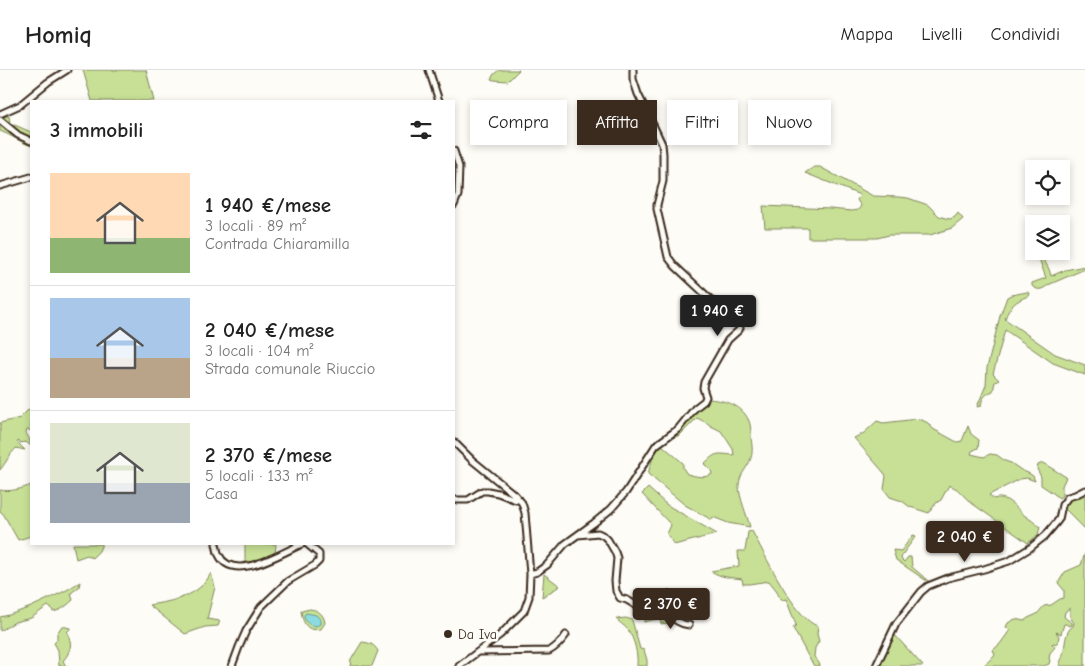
<!DOCTYPE html>
<html lang="it">
<meta charset="utf-8">
<style>
:root{--surface:#fff;--page:#f2f2f2;--text:#222;--muted:#767676;--line:#e0e0e0;--accent:#3b2a1e}
body{margin:0;font-family:"Comic Neue",sans-serif;background:var(--page);color:var(--text);height:100vh;display:flex;flex-direction:column;font-size:19px;white-space:nowrap}
*{box-sizing:border-box;margin:0}
p{font-size:16px;color:var(--muted)}
.icon{flex:none;width:28px;height:28px;fill:none;stroke:currentColor;stroke-width:2;stroke-linecap:round;stroke-linejoin:round}
.map{position:relative;flex:1;overflow:hidden}
.details{position:absolute;left:30px;top:30px;width:425px;height:445px;display:flex;flex-direction:column;background:var(--surface);border-radius:0px;box-shadow:0 2px 8px #0003}
.details>*{flex:none}
.top-card{position:absolute;left:470px;top:30px;width:475px;height:45px;display:flex;gap:10px}
.buttons{position:absolute;left:1025px;top:90px;display:grid;gap:10px}
.buttons a{display:grid;place-items:center;width:45px;height:45px;border-radius:0px;background:var(--surface);box-shadow:0 2px 8px #0003;font-size:25px}
.price{position:absolute;translate:-50% -42px;padding:0 11px;border-radius:5px;background:var(--accent);color:#fff;font-size:16px;line-height:32px;filter:drop-shadow(0 1px 2px #0008)}
.price::after{content:'';position:absolute;left:50%;top:30px;width:15px;height:11px;margin-left:-8px;background:inherit;clip-path:polygon(0 0,100% 0,50% 100%)}
.price.on{background:#222;color:#fff}
ul{padding:0;list-style:none}
li{display:flex;align-items:center;gap:15px;height:125px;padding:0 20px}
li+li{border-top:1px solid var(--line)}
li span{display:grid;place-items:center;flex:none;width:140px;height:100px;border-radius:0px;color:#555}
li>.icon{margin-inline-start:auto}
span .icon{width:60px;height:60px;fill:#fffc;stroke-width:1}
li b{font-size:21px}
h2{display:flex;justify-content:space-between;align-items:center;height:60px;padding:0 20px;font-size:21px}
.chip{padding:0 18px;border-radius:0px;background:var(--surface);box-shadow:0 2px 8px #0003;font-size:18px;line-height:45px}
.chip.on{background:var(--accent);color:#fff}
header{display:flex;align-items:center;gap:30px;box-sizing:border-box;height:70px;padding:0 25px;background:var(--surface);border-bottom:1px solid var(--line)}
header strong{font-size:24px}
nav{display:flex;gap:28px;margin-inline-start:auto;font-size:18px}
.map>svg:first-child{display:block}
.green{fill:#c7e096;stroke:#81855a}
.water{fill:#8bdce2;stroke:#6b9594}
.lines{fill:none;stroke-linecap:round;stroke-linejoin:round}
.minor-casing{stroke:#3b2a1e;stroke-width:9}
.minor{stroke:#fdfcf7;stroke-width:5}
.poi-dot{fill:#3b2a1e;stroke:#fdfcf7;stroke-width:2}
.labels{text-anchor:middle;stroke-width:5;stroke-linejoin:round;paint-order:stroke}
.poi-label{font-size:14px;fill:#3b2a1e;stroke:#fdfcf7;text-anchor:start}
</style>
<header>
<strong>Homiq</strong>
<nav><a>Mappa</a><a>Livelli</a><a>Condividi</a></nav>
</header>
<div class="map">
<svg width="1085" height="596" viewBox="0 0 1085 596">
<rect width="100%" height="100%" fill="#fdfcf7"/>
<filter id="ink" filterUnits="userSpaceOnUse"><feTurbulence type="fractalNoise" baseFrequency=".02" numOctaves="2"/><feDisplacementMap in="SourceGraphic" scale="10" xChannelSelector="R" yChannelSelector="G"/><feConvolveMatrix kernelMatrix="1 2 1 2 8 2 1 2 1" color-interpolation-filters="sRGB"/></filter>
<g filter="url(#ink)">
<path class="green" d="M83,0H146L154,31H92Z
M499,0H519L508,11L494,10L491,9L494,4Z
M9,46L10,53L31,62V76C20,72 11,65 0,61V54L2,52L0,47Z
M814,97H820L873,126L898,127L908,128L928,135L939,146L945,148L950,149L955,147L958,143L963,149L952,158L930,165H889L877,168H808V158H765L763,136L830,139L851,141L858,140L861,136L857,130L860,125L805,103Z
M1037,183C1044,190 1049,196 1051,206L1065,200L1085,196V199L1048,215C1042,220 1038,221 1032,216V213L1046,208Z
M1027,222L1029,223L1028,226C1016,231 1009,236 1005,249L1055,284L1085,295V305L1053,293L1005,260L993,304L999,310L995,312L993,321C986,324 982,327 981,336L977,337L986,315L987,298L1000,246L1007,227L1011,225Z
M708,329C723,330 741,334 748,349C751,354 751,362 751,368C752,374 753,382 751,388C748,398 739,404 739,416C739,427 747,445 750,457L728,453L713,447L712,450L685,435L648,404C651,393 653,383 662,375L683,393V398L687,404C695,406 705,409 712,404L711,400L704,394C717,381 717,384 734,385L733,379L721,361L711,356L707,353L697,348L680,365L673,368L674,364L681,359L692,343Z
M31,337V361L29,360H27L26,363L29,368L31,376L26,372L20,373L19,371L17,372L25,380L16,378C9,385 6,393 0,400V353L20,348Z
M913,349L922,350L928,353L933,359L957,372L962,371L968,356L971,364L979,370L978,378L972,381L971,384L984,387L990,384L997,385L1005,391L1011,393L1021,400L1028,403L1033,406L1035,411L1027,408L1020,409L989,425L994,429C1006,424 1016,438 1024,445C1030,449 1035,453 1040,457L1038,465L1028,473L970,432L957,419L949,415L941,430L936,433L929,443L910,437L902,431L890,427L884,419L886,406L885,404L854,368L864,363L877,351L883,353L909,350Z
M1043,393L1066,407L1062,416V426L1059,428L1053,423L1041,415V407L1037,399L1038,395Z
M31,415V466L18,470L4,445L0,441V420C9,422 22,419 31,415Z
M648,418L667,435L717,464L674,475L667,464L671,455L642,424Z
M1085,423V459L1064,438L1069,428L1079,426Z
M752,461C763,481 796,551 818,556L817,564L819,571L815,578L814,587L819,593L820,596H814L808,586L793,558L796,555L786,529L783,530L779,527L777,521L769,511L749,514H743L742,509C729,507 722,508 711,501L739,496L738,481H745L748,462Z
M913,465L916,466L902,485L901,489L904,492L908,487H911L912,497L932,514H931L896,490L893,480L901,481Z
M73,474H102L99,481L92,488L87,485L76,489Z
M245,474H276L275,486L245,496Z
M1085,483V596H1060C1060,591 1062,588 1063,584C1066,574 1064,562 1073,556L1074,553L1070,547V538L1065,542L1064,547L1072,553V555L1069,556L1066,554H1064L1061,564L1056,562L1059,566L1058,571L1056,574L1053,573L1052,574L1055,577L1050,583L1049,589L1050,590L1049,594L1044,596H983L991,589L995,584L993,580L1000,574L1010,560L1006,557L1008,553L1015,549L1024,551L1028,548L1037,544L1044,536L1051,535L1060,529L1064,528V520L1058,513L1065,502L1081,495Z
M211,503L215,517L207,549L220,551L218,556L205,557L185,564L149,535C173,531 199,527 211,503Z
M544,504L560,516L542,527Z
M80,512L79,517L71,523L73,530C66,536 62,540 53,542L52,539L48,536L31,548L15,552L0,561V547L9,545L31,537L65,521Z
M668,519H669L673,535L667,537L668,548H671L676,552L661,554L660,548L644,552L642,540H649L647,522L668,521Z
M310,539C318,540 324,544 325,553L321,559C307,562 303,554 301,541Z
M626,548L632,550L640,579L644,580L647,590V596H637C638,585 635,570 628,560C625,556 620,553 616,549Z
M62,556L70,558V559L67,562C73,574 71,581 63,591L66,596H59L58,580L54,573L57,570V563Z
M893,563L923,596H879Z
M362,572C370,573 374,574 378,581L372,596H350L351,590Z"/>
<path class="water" d="M306,543L316,545L320,549V554C313,559 305,553 304,545Z"/>
<g class="lines">
<defs>
<path id="minor" d="M429,0L439,31
M0,44L20,35L48,12L67,0
M0,50L18,65L31,71
M454,81L459,97L458,125L454,135
M0,116L31,107
M454,372L472,390L515,425L522,433L525,443L530,504L529,527L524,541L500,565L459,596
M454,430H468L482,421H488L498,423L516,430L519,429
M578,465L598,463L604,466L608,470L615,482L617,488L615,511L616,521L620,528L627,530L644,540H663L680,534L684,531L696,528
M216,474C217,477 217,482 219,485C233,514 283,482 302,474
M530,504L537,502L547,495L565,474L594,453L611,439L626,422L656,375L678,359L695,338L704,331L706,327L703,318L704,312L728,270L739,260L740,258L739,256L675,196L668,187L657,139V135L663,111V84L662,74L655,59L638,24L633,9V0
M663,540C672,547 678,554 689,555
M478,582L549,581C557,577 561,572 566,565
M232,596L239,577L246,561L261,537L288,511L315,495L319,491V484L307,474
M876,596L896,554L921,522L928,516L948,508L984,499L1009,491L1030,478L1045,466L1056,453L1059,449L1062,435L1068,427L1075,425L1085,420"/>
</defs>
<use href="#minor" class="minor-casing"/>
<use href="#minor" class="minor"/>
</g>
</g>
<circle class="poi-dot" cx="448" cy="564" r="5"/>
<g class="labels">
<g class="poi-label">
<text x="458" y="569">Da Iva</text>
</g>
</g>
</svg>
<div class="buttons">
<a><svg class="icon" aria-label="locate" viewBox="0 0 24 24"><circle cx="12" cy="12" r="6"/><path d="M12 2v4M12 18v4M2 12h4M18 12h4"/></svg></a>
<a><svg class="icon" aria-label="layers" viewBox="0 0 24 24"><path d="M12 4l9 5-9 5-9-5zM3 14l9 5 9-5"/></svg></a>
</div>
<b class="price on" style="left:718px;top:267px">1 940 €</b>
<b class="price" style="left:965px;top:493px">2 040 €</b>
<b class="price" style="left:671px;top:560px">2 370 €</b>
<div class="top-card">
<a class="chip">Compra</a>
<a class="chip on">Affitta</a>
<a class="chip">Filtri</a>
<a class="chip">Nuovo</a>
</div>
<section class="details">
<h2>3 immobili<svg class="icon" aria-label="filters" viewBox="0 0 24 24"><path d="M4 7h16M4 17h16"/><circle cx="9" cy="7" r="2"/><circle cx="15" cy="17" r="2"/></svg></h2>
<ul>
<li><span style="background:linear-gradient(#ffd9b3 65%,#8fb573 0)"><svg class="icon" aria-label="home" viewBox="0 0 24 24"><path d="M3 11l9-7 9 7M6 9v11h12V9"/></svg></span><div><b>1 940 €/mese</b><p>3 locali · 89 m²</p><p>Contrada Chiaramilla</p></div></li>
<li><span style="background:linear-gradient(#a9c7e8 60%,#b9a48a 0)"><svg class="icon" aria-label="home" viewBox="0 0 24 24"><path d="M3 11l9-7 9 7M6 9v11h12V9"/></svg></span><div><b>2 040 €/mese</b><p>3 locali · 104 m²</p><p>Strada comunale Riuccio</p></div></li>
<li><span style="background:linear-gradient(#dfe7d0 60%,#9aa5b1 0)"><svg class="icon" aria-label="home" viewBox="0 0 24 24"><path d="M3 11l9-7 9 7M6 9v11h12V9"/></svg></span><div><b>2 370 €/mese</b><p>5 locali · 133 m²</p><p>Casa</p></div></li>
</ul>
</section>
</div>
